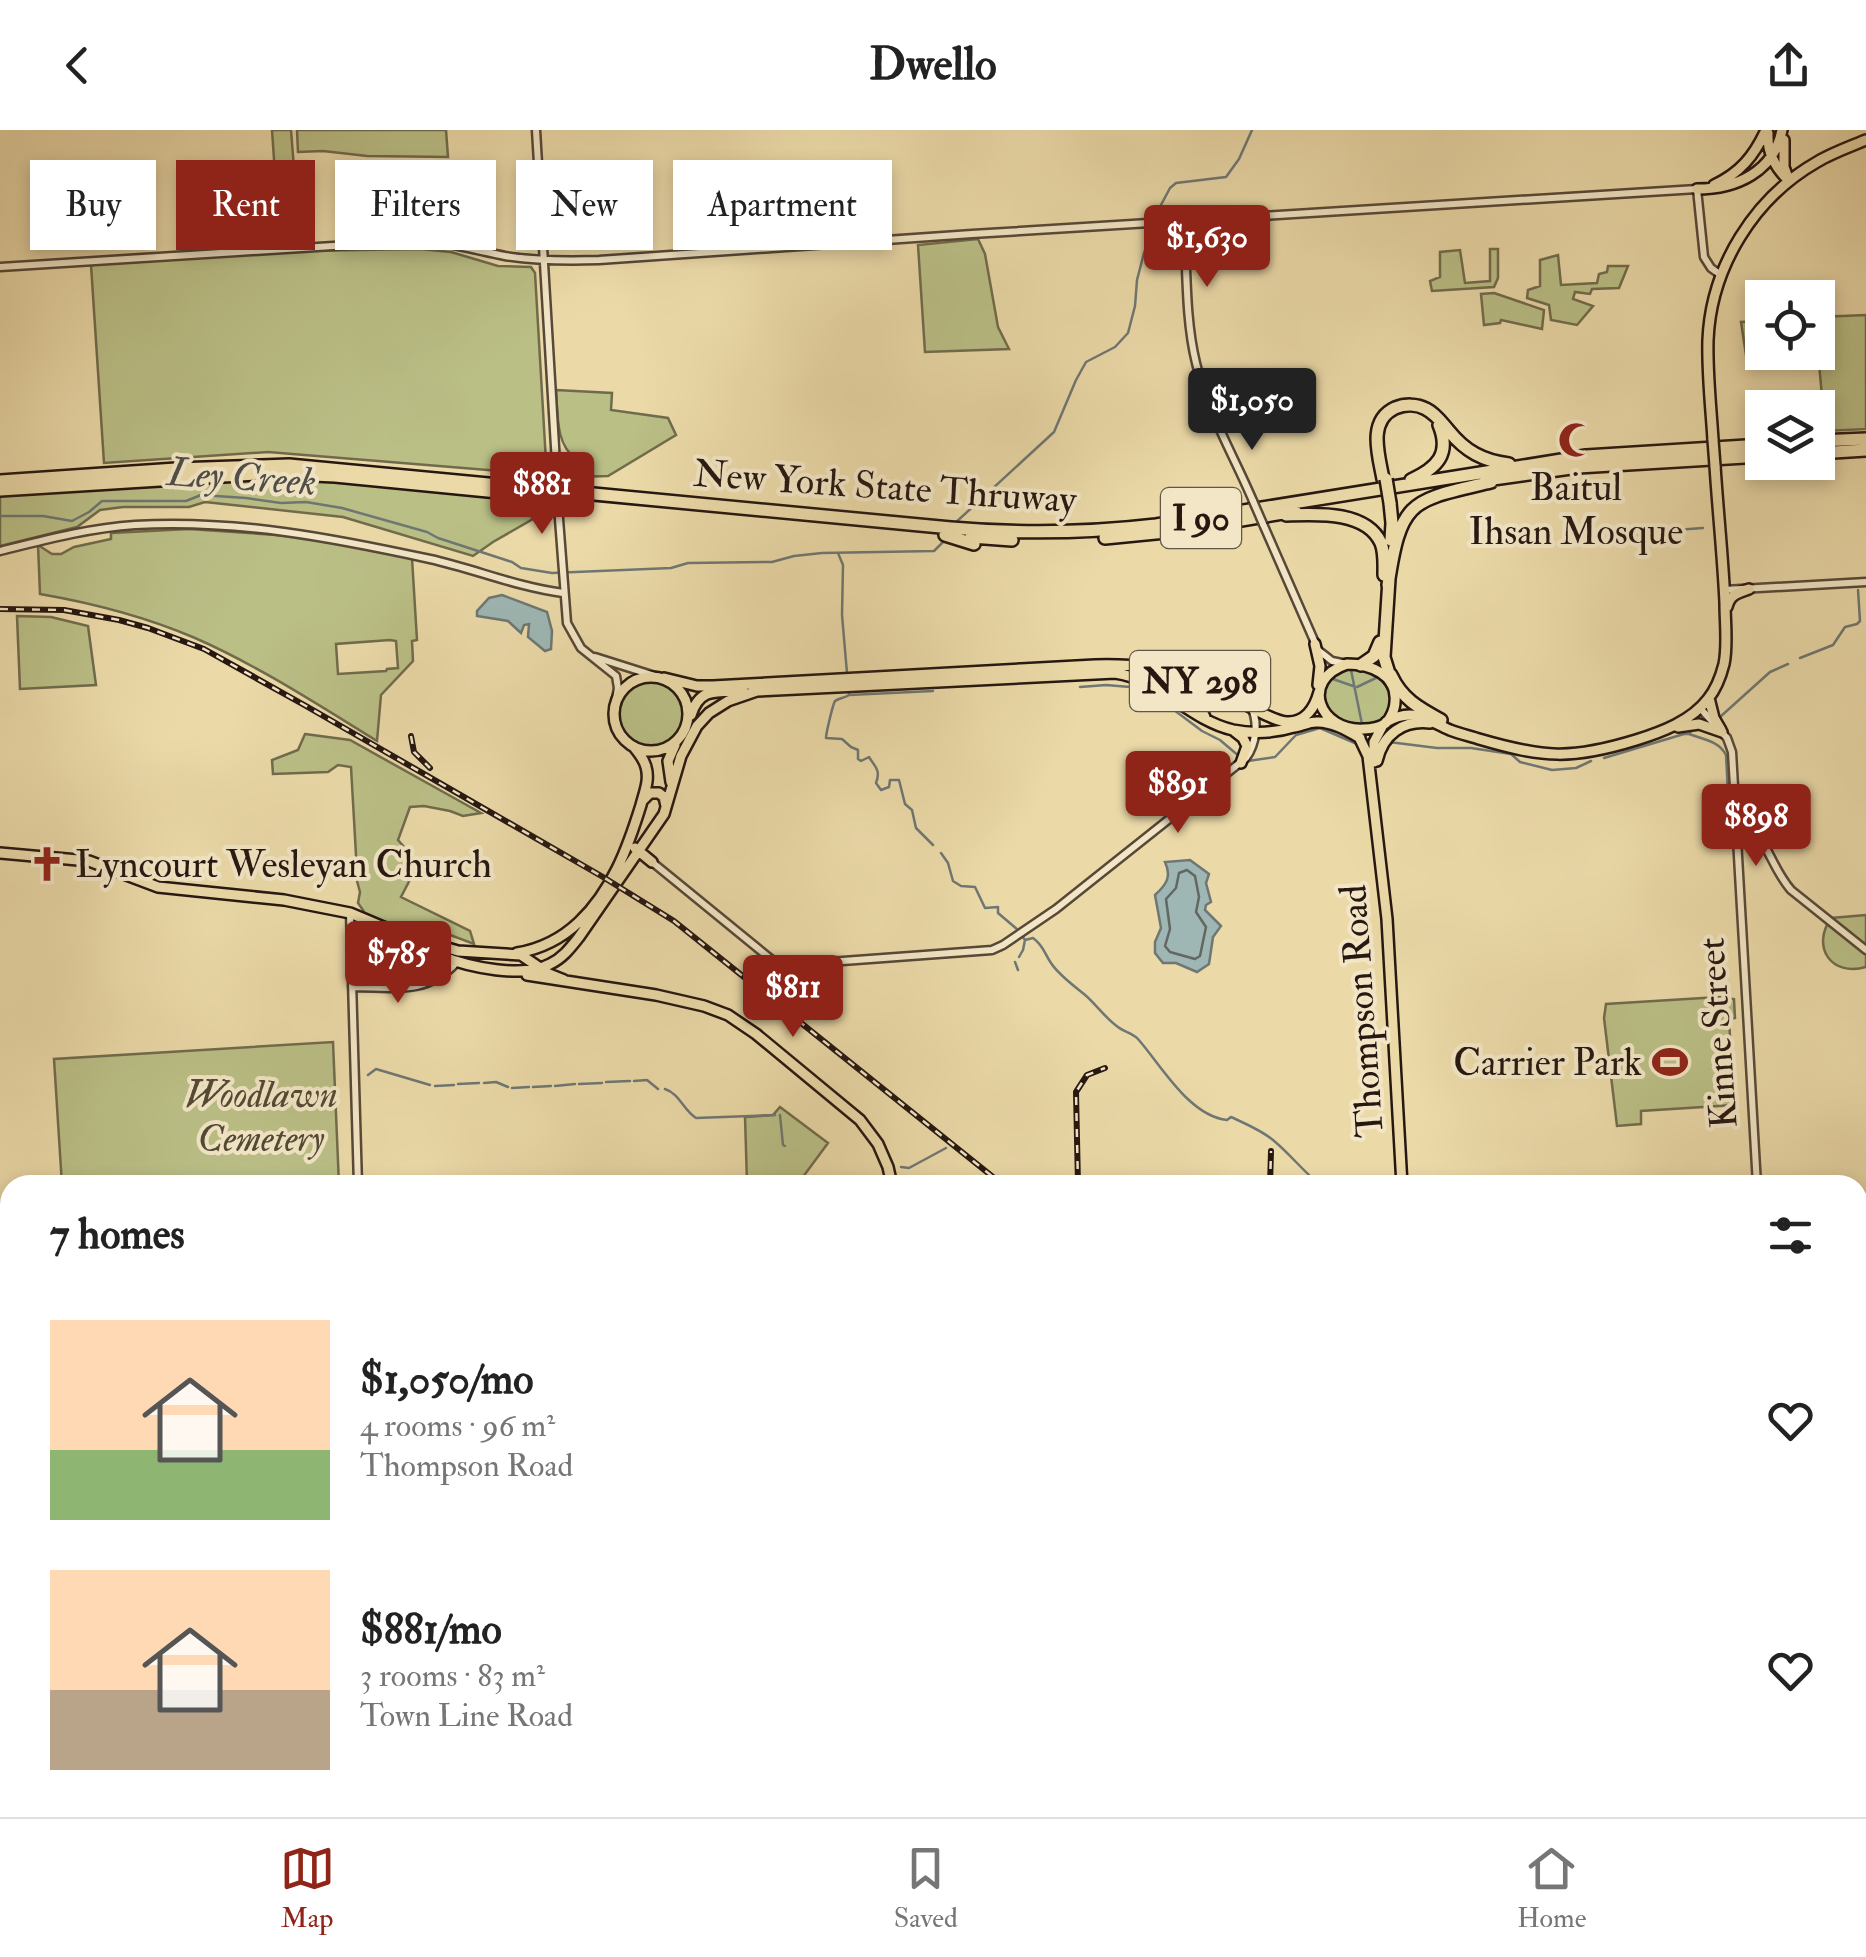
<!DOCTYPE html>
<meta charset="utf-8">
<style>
:root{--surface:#fff;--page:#f2f2f2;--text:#222;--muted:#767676;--line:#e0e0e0;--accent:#8f2418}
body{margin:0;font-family:"IM FELL Double Pica",serif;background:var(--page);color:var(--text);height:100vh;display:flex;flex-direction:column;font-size:38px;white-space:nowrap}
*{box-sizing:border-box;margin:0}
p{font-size:32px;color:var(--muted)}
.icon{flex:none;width:55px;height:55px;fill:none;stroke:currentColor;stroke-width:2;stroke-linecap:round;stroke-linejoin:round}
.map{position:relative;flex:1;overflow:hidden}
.drawer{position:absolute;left:0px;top:1045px;width:1868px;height:642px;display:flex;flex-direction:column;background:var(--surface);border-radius:30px 30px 0 0;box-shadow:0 5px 15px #0003}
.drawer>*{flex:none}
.banner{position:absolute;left:30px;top:30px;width:1000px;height:90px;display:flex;gap:20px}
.fabs{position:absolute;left:1745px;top:150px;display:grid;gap:20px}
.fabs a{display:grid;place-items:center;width:90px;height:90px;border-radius:0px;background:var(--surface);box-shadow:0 5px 15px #0003;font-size:50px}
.price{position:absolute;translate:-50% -85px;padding:0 22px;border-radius:10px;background:var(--accent);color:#fff;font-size:32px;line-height:65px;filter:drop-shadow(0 2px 5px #0008)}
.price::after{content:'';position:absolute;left:50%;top:60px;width:30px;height:22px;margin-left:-15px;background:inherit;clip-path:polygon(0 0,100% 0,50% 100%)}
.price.selected{background:#222;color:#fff}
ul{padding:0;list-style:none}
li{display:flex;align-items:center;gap:30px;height:250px;padding:0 50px}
li span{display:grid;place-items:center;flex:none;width:280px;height:200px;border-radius:0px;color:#555}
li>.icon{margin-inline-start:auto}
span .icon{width:120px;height:120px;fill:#fffc;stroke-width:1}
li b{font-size:42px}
h2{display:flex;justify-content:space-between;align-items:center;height:120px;padding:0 50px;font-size:42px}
.tag{padding:0 35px;border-radius:0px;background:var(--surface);box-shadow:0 5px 15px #0003;font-size:35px;line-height:90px}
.tag.selected{background:var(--accent);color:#fff}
header{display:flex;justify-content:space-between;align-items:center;height:130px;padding:0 50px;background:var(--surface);font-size:45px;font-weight:700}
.tabs{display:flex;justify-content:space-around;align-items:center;height:140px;border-top:2px solid var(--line);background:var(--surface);font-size:28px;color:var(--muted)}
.tabs a{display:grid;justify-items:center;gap:5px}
.tabs .selected{color:var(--accent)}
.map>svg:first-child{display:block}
.green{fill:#babf86;stroke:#706b4c;stroke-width:2.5;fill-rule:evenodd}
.water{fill:#9eb7b4;stroke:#6e7773;stroke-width:2.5}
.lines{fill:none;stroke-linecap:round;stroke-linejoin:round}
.shore{stroke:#626762;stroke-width:2.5}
.stream{stroke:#6e7773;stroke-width:2.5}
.minor-casing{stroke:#574837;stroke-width:11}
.major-casing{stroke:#261711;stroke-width:14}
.highway-casing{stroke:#261711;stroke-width:16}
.minor{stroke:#f2e6c6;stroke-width:6}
.major{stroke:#ebd9a8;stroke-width:9}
.highway{stroke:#ebd9a8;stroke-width:11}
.rail-casing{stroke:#261711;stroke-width:6}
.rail{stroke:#f2e6c6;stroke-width:2.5;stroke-dasharray:8;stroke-linecap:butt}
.minor-bridge-casing{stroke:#574837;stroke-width:11;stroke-linecap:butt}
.major-bridge-casing{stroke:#261711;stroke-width:14;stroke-linecap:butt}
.highway-bridge-casing{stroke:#261711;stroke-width:16;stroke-linecap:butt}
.minor-bridge{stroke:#f2e6c6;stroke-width:6}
.major-bridge{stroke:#ebd9a8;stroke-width:9}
.highway-bridge{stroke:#ebd9a8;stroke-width:11}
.labels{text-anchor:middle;stroke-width:8;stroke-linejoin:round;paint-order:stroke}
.shield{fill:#f2e6c6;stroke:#635547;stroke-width:2.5}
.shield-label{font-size:35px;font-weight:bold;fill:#261711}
.street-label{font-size:38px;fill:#261711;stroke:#f2e6c6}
.poi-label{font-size:38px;fill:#261711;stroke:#f2e6c6}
.park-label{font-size:38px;font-style:italic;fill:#524934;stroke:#f2e6c6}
.water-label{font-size:40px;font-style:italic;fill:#504f4a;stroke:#f2e6c6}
</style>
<header><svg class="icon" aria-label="back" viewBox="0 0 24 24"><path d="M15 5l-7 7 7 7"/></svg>Dwello<svg class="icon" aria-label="share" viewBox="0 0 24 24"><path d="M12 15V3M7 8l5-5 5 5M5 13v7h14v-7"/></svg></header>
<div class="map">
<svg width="1866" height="1687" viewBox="0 0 1866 1687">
<rect width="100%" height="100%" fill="#ebd9a8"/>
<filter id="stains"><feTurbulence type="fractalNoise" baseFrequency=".002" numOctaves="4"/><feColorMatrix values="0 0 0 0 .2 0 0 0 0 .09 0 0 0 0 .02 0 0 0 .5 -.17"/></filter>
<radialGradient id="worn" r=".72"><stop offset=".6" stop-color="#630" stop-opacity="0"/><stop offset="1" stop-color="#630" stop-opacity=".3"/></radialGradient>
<path class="green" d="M272,0H291L300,115L280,117Z
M297,0H446L448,27L367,26L323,21L298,22Z
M978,109L985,124L998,197L1009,219L925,222L918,115Z
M420,119L451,122L498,136L531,137L535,143L547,349L500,341L268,322L104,333L91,135L300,121Z
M1490,119H1498V148L1494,157L1432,161L1430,151L1440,147V122L1460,120L1465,153L1490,151Z
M1558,125L1561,155L1597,153L1599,144L1607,142L1608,136H1628L1619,158L1592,159L1590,164L1575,162L1573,169L1593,176L1577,195L1551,190L1549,175L1527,168L1528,160L1540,156V130Z
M1494,163L1544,180L1542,199L1501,190L1500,193L1484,195L1481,164Z
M1866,185V299L1825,301L1819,233L1782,234L1780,224L1746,225L1741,192L1762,191V222H1818V187Z
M556,260L612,263L611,280L668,288L676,305L608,346L576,347V329C555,314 558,284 556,260Z
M248,350L344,352L551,374L545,382L493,412L473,426L343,387L205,372L189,377H123L100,380L77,397L0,416V366Z
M189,399L306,407L412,428L417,510L412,511L413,531L381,565L377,611C320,576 257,535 195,508C146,487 92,473 40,464L38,415L52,424H61L74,417L111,409V403ZM390,510L396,511L398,538L387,539L386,541L338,544L336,514Z
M17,486L51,487L88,496L96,555L20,559Z
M1116,536L1165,542L1211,559L1201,583L1155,553L1080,541Z
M1354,537C1417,550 1392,612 1345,592C1337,589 1332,588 1327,580C1319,566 1324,547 1339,540C1343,537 1349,538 1354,537Z
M617 584a34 34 0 1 1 68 0a34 34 0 1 1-68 0Z
M305,604L350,610L481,683L463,686L450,681L424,676L410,677L398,710L413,727L416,738L401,767L470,801L474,814L429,797L415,802L403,800L365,783L358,773L360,762L354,740L356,725L351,637L338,635L328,642L273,644L272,630L298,620Z
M1866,785V837C1831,847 1811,817 1831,788Z
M1719,867L1734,869L1735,888L1729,889L1734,975L1641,981V994L1617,996L1604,888L1606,874Z
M333,912L339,1055H62L54,929Z
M780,977L828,1013L797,1055H763L762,1052L747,1053L745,987L773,985Z
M523,1678H636V1687H502V1685H522Z"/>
<path class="water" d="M502,465L547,482L552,501L551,519L545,521L528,507L529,494L524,495L521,503L508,491L477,486V481L489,468Z
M1190,730L1209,744L1206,753L1211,772L1206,775L1205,780L1221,796L1213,807L1209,834L1197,842L1176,833H1163L1155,823V812L1161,798L1155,765C1166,755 1172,747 1165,732Z"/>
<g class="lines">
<path class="shore" d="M1187,740L1195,746L1199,767L1196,782L1206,797L1200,826L1195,829L1170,822L1165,816L1170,799L1166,769L1176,758L1179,743Z"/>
<path class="stream" d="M1154,88L1170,58L1176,53L1226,47L1239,29L1252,0
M0,386H43L72,391L89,382L102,371H186L201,365L246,368L281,373L306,372L342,378L427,402L438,408L512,432L521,438L552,443L671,438L688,433L772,432L794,426L822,423L934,421L944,411
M954,394L1054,302L1076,250L1086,232L1115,217L1128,203L1135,176L1137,150L1144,123L1154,98
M1609,404L1648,406L1661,401L1703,398
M838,423L843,435L842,485L847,543
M1800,528L1833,515L1845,497L1857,494L1860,491L1858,460
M1351,540L1362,594
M1333,549L1353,556
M1080,557L1106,555L1130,557L1142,567L1162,571L1202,601L1220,610L1240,627
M1357,557L1378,547
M849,562V565C845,568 839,568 835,571C833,574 826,603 826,608L842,609L851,617L858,620V629L861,631L869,627C875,637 881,640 876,653L881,660L889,657L890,650H899L905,674L912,680L916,698L933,715
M849,565L933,561
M1720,587L1770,542L1788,534
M1689,604C1702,609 1719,611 1726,625L1729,682
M1389,612L1437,618H1471L1511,624L1520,632L1552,640L1576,638L1591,631
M1604,628L1684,604H1689L1694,597
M1248,631L1275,627L1296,605L1320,598L1357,614
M941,723L948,733L953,751L961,756L975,757L985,778L998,777V783L1018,800
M1022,806L1025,810L1033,808C1044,816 1044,823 1051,833C1058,844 1075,857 1084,864C1096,874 1105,888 1118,897C1124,902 1133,903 1138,909C1161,935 1189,986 1227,990L1231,987C1246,994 1261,1000 1273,1010C1290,1024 1303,1041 1320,1055
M1019,827L1023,820L1025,810
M1015,832L1018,840
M368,945L376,939L430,955
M634,951L647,950L658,959
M606,952L630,951
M484,953L496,952L508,957
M458,954L479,953
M579,954L602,953
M435,956L454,955
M555,956L575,954
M533,957L551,956
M512,958L529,957
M665,959C680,964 683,980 696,988L775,985
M780,985L783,1015L785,1016
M901,1037L909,1038L946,1018
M1630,1678L1631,1687
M1706,1687L1710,1684"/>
<defs>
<path id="minor" d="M536,0L557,350
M1184,91C1187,137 1185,188 1196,233C1207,281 1234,326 1253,371
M0,137L412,111C445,111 474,120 505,126C536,131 568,131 599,130L972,104L1697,59L1704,127L1711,138L1721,145
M558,376L567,493L581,518L616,546L618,558L616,569
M1263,394L1316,515
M0,421C44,410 89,398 135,395C235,389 333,408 430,429C475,439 517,457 563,463
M1724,460L1866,452
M1318,520L1332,531L1347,534
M595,527L655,546
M1700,578L1727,608L1732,622L1757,1055
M1735,686C1767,702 1769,735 1791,760L1866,820
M652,732L777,834H802L992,820L1003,815L1056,779L1246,628C1256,614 1259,592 1251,577
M350,783L358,1055
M352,857C393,857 426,866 457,832
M1858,1081H1866
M0,1208L10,1207
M385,1678L386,1687
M659,1678V1687
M1283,1687L1342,1678"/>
<path id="major" d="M1768,3C1767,23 1775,37 1789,51
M1784,10V37L1788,48
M1714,55C1740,43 1754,26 1766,0
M1697,59C1736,59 1774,42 1782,0
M1713,310C1711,277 1707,243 1708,210C1711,137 1754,68 1817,32C1832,23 1849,17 1866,10
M1727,477C1730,464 1738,463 1749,459
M1315,514L1320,536L1318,555
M1347,534C1369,534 1398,544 1395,572C1395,578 1391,588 1386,593C1381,597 1371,599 1364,599C1319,602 1299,550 1347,534Z
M614 584a37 37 0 1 1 74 0a37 37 0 1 1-74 0Z
M664,548L697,556H713L1095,535C1133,534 1168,537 1203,552C1223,560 1270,592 1288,592C1306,592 1315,577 1319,562
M1709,568L1714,588L1721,600
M691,585C700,557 717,562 743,561
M1205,587C1197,574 1202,562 1218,561
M1386,592C1413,577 1425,589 1450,600C1460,604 1470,606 1479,609C1544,628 1571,630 1636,610C1662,602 1691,591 1708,569C1716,559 1721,546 1724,534C1728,515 1725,493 1725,473C1723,428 1718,382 1715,336
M1678,597L1699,594L1722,602
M1234,601L1243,608L1247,616L1241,633
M1359,607L1368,626L1387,789L1402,1055
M1377,631C1383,604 1403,590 1430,593
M1374,632V612L1383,595
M671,652L668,631L675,615
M643,670L650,663H659L664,667L666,676
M635,718L652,732
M0,723L89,731L158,757L284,770L350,783L388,799
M384,797C402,807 421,819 441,826C469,837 523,849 550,834C563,828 571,817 579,807L664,684L681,626L697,596L709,583L728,571L757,561L1115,543C1160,549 1189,590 1233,600C1253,604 1274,603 1294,597C1301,596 1309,592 1316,592C1331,591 1348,601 1360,608
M416,809L458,821L521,825L549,844L564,850
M517,823C541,819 561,809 579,792C612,761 628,717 641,675C644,663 650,650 646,637C644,629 639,623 634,617
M527,845L656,865L704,876L728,885L756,904L860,990L878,1014L888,1037L892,1055
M1858,1553L1866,1554
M933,1678L934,1687
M1509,1678L1514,1687
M124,1687L138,1678"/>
<path id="highway" d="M1818,311L1866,309
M1818,323L1866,320
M1383,349C1379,326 1367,291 1395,278C1405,274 1417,274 1426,279C1436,284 1442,293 1449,301C1465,321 1483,331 1509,334
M1411,350C1437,338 1451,324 1439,295
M1486,350L1578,337L1762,326
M0,351L176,339L289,335L951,398C1020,404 1087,403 1156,395L1586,326L1762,315
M0,360L271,343L335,346L559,368
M1390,373L1392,393L1391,410
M1286,385C1315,384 1366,380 1381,413C1385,423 1384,434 1384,445
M945,405L974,414
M971,407L1012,410
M1105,408L1176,401L1295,381
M1389,449L1384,527L1392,553
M1388,455C1401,368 1411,371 1491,352
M1361,535L1374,526L1380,512
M1391,545C1402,569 1419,578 1441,590"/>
</defs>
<use href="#minor" class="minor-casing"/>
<use href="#major" class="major-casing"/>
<use href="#highway" class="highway-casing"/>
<use href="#minor" class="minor"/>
<use href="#major" class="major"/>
<use href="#highway" class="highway"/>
<defs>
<path id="rail" d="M0,479L64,480L119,490L148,498L204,519L306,576L603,747L674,791L1003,1055
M411,606L414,622L430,638
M1078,1055L1076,962L1087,945L1105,938
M1270,1055L1271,1021
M1858,1599L1866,1600
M1858,1654L1866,1652
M1748,1687L1781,1678"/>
</defs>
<use href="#rail" class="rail-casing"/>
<use href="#rail" class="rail"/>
<defs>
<path id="minor-bridge" d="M557,350L558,376
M1253,371L1263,394"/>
<path id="major-bridge" d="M1713,310L1715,336"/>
<path id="highway-bridge" d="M1386,349L1390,373"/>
</defs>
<use href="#minor-bridge" class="minor-bridge-casing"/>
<use href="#major-bridge" class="major-bridge-casing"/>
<use href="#highway-bridge" class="highway-bridge-casing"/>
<use href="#minor-bridge" class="minor-bridge"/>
<use href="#major-bridge" class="major-bridge"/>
<use href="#highway-bridge" class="highway-bridge"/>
</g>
<defs>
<symbol id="mosque-bare" viewBox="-9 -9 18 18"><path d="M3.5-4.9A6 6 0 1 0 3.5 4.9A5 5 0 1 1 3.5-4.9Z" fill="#8f2418" stroke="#f2e6c6" stroke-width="2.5" paint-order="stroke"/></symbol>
<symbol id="church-bare" viewBox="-9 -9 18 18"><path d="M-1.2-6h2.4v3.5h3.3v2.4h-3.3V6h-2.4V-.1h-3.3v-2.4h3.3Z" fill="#8f2418" stroke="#f2e6c6" stroke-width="2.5" paint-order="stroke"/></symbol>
<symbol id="stadium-bare" viewBox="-9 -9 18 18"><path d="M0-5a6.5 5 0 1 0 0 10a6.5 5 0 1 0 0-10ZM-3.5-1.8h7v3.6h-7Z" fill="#8f2418" stroke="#f2e6c6" stroke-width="2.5" paint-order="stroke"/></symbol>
</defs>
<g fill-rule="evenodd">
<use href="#mosque-bare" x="1551" y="285" width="50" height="50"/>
<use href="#church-bare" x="22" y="709" width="50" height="50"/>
<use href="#stadium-bare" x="1645" y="907" width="50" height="50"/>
</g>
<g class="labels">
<g class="shield">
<rect x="1161" y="358" width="80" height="60" rx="8"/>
<rect x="1130" y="521" width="140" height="60" rx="8"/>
</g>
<g class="shield-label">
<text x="1201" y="400">I 90</text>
<text x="1200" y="563">NY 298</text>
</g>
<g class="street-label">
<text transform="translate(885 356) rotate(4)" y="13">New York State Thruway</text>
<text transform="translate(1361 881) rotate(-94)" y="13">Thompson Road</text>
<text transform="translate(1717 903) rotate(-94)" y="13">Kinne Street</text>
</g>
<g class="poi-label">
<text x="1576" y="370">Baitul<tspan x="1576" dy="44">Ihsan Mosque</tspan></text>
<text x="75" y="747" text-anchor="start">Lyncourt Wesleyan Church</text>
<text x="1642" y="945" text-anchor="end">Carrier Park</text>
</g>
<g class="park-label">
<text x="261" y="977">Woodlawn<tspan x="261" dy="44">Cemetery</tspan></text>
</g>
<g class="water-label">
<text transform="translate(242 346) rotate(4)" y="14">Ley Creek</text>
</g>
</g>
<rect width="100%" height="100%" filter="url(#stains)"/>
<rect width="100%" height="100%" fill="url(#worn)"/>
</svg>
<div class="fabs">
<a><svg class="icon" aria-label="locate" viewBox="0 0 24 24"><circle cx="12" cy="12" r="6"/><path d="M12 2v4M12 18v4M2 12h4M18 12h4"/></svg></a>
<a><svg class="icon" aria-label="layers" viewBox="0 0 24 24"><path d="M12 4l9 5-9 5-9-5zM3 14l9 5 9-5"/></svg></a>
</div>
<b class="price" style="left:1207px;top:160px">$1,630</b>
<b class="price selected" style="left:1252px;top:323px">$1,050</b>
<b class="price" style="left:542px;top:407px">$881</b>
<b class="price" style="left:1178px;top:706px">$891</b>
<b class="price" style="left:1756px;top:739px">$898</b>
<b class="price" style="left:398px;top:876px">$785</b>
<b class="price" style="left:793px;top:910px">$811</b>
<div class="banner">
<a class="tag">Buy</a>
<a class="tag selected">Rent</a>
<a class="tag">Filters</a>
<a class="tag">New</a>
<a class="tag">Apartment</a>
</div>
<section class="drawer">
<h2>7 homes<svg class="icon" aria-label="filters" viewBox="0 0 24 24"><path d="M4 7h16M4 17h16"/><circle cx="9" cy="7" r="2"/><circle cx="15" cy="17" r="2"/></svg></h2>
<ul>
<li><span style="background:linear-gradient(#ffd9b3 65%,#8fb573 0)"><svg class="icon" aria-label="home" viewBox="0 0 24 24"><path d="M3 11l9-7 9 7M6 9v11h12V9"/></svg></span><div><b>$1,050/mo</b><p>4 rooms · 96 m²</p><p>Thompson Road</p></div><svg class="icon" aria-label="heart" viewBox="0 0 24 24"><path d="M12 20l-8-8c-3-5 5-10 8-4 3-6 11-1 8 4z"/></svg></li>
<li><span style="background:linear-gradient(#ffd9b3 60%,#b9a48a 0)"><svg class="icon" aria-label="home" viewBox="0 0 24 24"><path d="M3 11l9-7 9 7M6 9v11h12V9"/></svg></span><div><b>$881/mo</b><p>3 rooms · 83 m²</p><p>Town Line Road</p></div><svg class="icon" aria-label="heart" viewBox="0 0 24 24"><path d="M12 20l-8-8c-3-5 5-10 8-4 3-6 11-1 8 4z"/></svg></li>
</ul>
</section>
</div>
<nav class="tabs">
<a class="selected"><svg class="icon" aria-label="map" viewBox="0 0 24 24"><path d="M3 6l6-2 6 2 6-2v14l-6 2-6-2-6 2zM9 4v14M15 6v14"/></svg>Map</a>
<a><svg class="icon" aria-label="saved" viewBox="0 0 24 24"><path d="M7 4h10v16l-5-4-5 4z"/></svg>Saved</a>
<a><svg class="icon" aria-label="home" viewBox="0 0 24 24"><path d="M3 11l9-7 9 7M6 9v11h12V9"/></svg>Home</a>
</nav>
